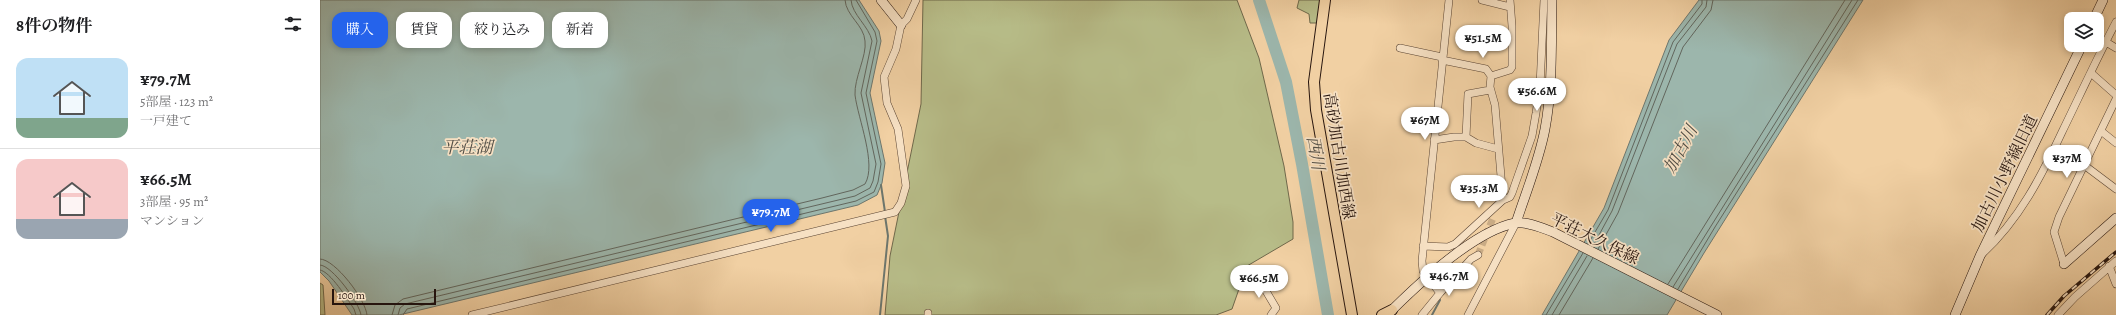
<!DOCTYPE html>
<html lang="ja">
<meta charset="utf-8">
<style>
:root{--surface:#fff;--page:#f2f2f2;--text:#202124;--muted:#757577;--line:#e0e0e0;--accent:#2563eb}
body{margin:0;font-family:Alegreya,"Noto Serif JP",serif;background:var(--page);color:var(--text);height:100vh;display:flex;flex-direction:column;font-size:15px;white-space:nowrap}
*{box-sizing:border-box;margin:0}
p{font-size:13px;color:var(--muted)}
.icon{flex:none;width:22px;height:22px;fill:none;stroke:currentColor;stroke-width:2;stroke-linecap:round;stroke-linejoin:round}
.map{position:relative;flex:1;overflow:hidden}
.sheet{display:flex;flex-direction:column;background:var(--surface);width:320px}
.sheet>*{flex:none}
.hud{position:absolute;left:12px;top:12px;width:380px;height:36px;display:flex;gap:8px}
.controls{position:absolute;left:1744px;top:12px;display:grid;gap:8px}
.controls a{display:grid;place-items:center;width:40px;height:40px;border-radius:8px;background:var(--surface);box-shadow:0 2px 6px #0003;font-size:20px}
.scale{position:absolute;left:12px;bottom:10px;width:104px;box-sizing:border-box;padding-left:4px;border:2px solid #27150e;border-top:0;font-size:11px;line-height:14px;white-space:nowrap;color:#27150e;-webkit-text-stroke:3px #f6e0c3;paint-order:stroke}
.price{position:absolute;translate:-50% -34px;padding:0 9px;border-radius:14px;background:#fff;color:#222;font-size:13px;line-height:26px;filter:drop-shadow(0 1px 2px #0008)}
.price::after{content:'';position:absolute;left:50%;top:24px;width:12px;height:9px;margin-left:-6px;background:inherit;clip-path:polygon(0 0,100% 0,50% 100%)}
.price.selected{background:var(--accent);color:#fff}
ul{padding:0;list-style:none}
li{display:flex;align-items:center;gap:12px;height:100px;padding:0 16px}
li+li{border-top:1px solid var(--line)}
li span{display:grid;place-items:center;flex:none;width:112px;height:80px;border-radius:12px;color:#555}
li>.icon{margin-inline-start:auto}
span .icon{width:48px;height:48px;fill:#fffc;stroke-width:1}
li b{font-size:17px}
h2{display:flex;justify-content:space-between;align-items:center;height:48px;padding:0 16px;font-size:17px}
.pill{padding:0 14px;border-radius:12px;background:var(--surface);box-shadow:0 2px 6px #0003;font-size:14px;line-height:36px}
.pill.selected{background:var(--accent);color:#fff}
main{display:flex;flex:1;min-height:0}
.map>svg:first-child{display:block}
.green{fill:#b7bc88;stroke:#6f684b}
.water{fill:#9cb6ac;stroke:#6d766d}
.lines{fill:none;stroke-linecap:round;stroke-linejoin:round}
.shore{stroke:#62665d;stroke-width:1}
.stream{stroke:#6d766d;stroke-width:2}
.river{stroke:#9cb6ac;stroke-width:12}
.street-tunnel{stroke:#c9ab85;stroke-width:7;stroke-dasharray:7 3.5;stroke-linecap:butt}
.street-casing{stroke:#5a4433;stroke-width:8}
.secondary-casing{stroke:#27150e;stroke-width:10}
.primary-casing{stroke:#27150e;stroke-width:12}
.street{stroke:#f6e0c3;stroke-width:7}
.secondary{stroke:#f6e0c3;stroke-width:9}
.primary{stroke:#f1d0a3;stroke-width:10}
.rail-casing{stroke:#27150e;stroke-width:3.5}
.rail{stroke:#f6e0c3;stroke-width:2;stroke-dasharray:6;stroke-linecap:butt}
.labels{text-anchor:middle;stroke-width:3.5;stroke-linejoin:round;paint-order:stroke}
.street-label{font-size:16px;fill:#27150e;stroke:#f6e0c3}
.water-label{font-size:17px;font-style:italic;fill:#504d45;stroke:#f6e0c3}
</style>
<main>
<section class="sheet">
<h2>8件の物件<svg class="icon" aria-label="filters" viewBox="0 0 24 24"><path d="M4 7h16M4 17h16"/><circle cx="9" cy="7" r="2"/><circle cx="15" cy="17" r="2"/></svg></h2>
<ul>
<li><span style="background:linear-gradient(#bfe0f5 75%,#7fa58c 0)"><svg class="icon" aria-label="home" viewBox="0 0 24 24"><path d="M3 11l9-7 9 7M6 9v11h12V9"/></svg></span><div><b>¥79.7M</b><p>5部屋 · 123 m²</p><p>一戸建て</p></div></li>
<li><span style="background:linear-gradient(#f6c9c9 75%,#9aa5b1 0)"><svg class="icon" aria-label="home" viewBox="0 0 24 24"><path d="M3 11l9-7 9 7M6 9v11h12V9"/></svg></span><div><b>¥66.5M</b><p>3部屋 · 95 m²</p><p>マンション</p></div></li>
</ul>
</section>
<div class="map">
<svg width="1796" height="315" viewBox="0 0 1796 315">
<rect width="100%" height="100%" fill="#f1d0a3"/>
<filter id="stains"><feTurbulence type="fractalNoise" baseFrequency=".005" numOctaves="4"/><feColorMatrix values="0 0 0 0 .2 0 0 0 0 .09 0 0 0 0 .02 0 0 0 .5 -.17"/></filter>
<radialGradient id="worn" r=".72"><stop offset=".6" stop-color="#630" stop-opacity="0"/><stop offset="1" stop-color="#630" stop-opacity=".3"/></radialGradient>
<path class="green" d="M603,0H917L939,58L964,166L973,222V239L927,266L912,309L896,315H565L570,256L601,104Z
M979,0H1001L998,23H990L989,14L977,8Z
M0,283L3,285L5,315H0Z"/>
<path class="water" d="M0,0H539L559,31L561,41L550,93L565,163L562,183L557,195L538,205L79,315H32L9,281L0,272Z
M1379,0H1543L1384,253L1347,315H1222L1284,208L1349,40Z"/>
<g class="lines">
<path class="shore" d="M1268,244L1288,210L1353,42L1382,4V0
M1273,246L1292,211L1357,44L1386,7L1387,0
M1278,249L1298,213L1363,47L1391,10L1393,0
M0,259C15,259 46,300 47,315
M0,265C12,265 40,304 41,315
M0,270C10,271 28,300 34,309L36,315
M1348,284L1525,0
M1353,287L1532,0
M1358,289L1395,227L1538,0
M72,315L75,305L83,299L502,198L533,190L545,184C557,164 538,119 535,95C534,78 547,56 545,41C544,25 526,16 525,0
M78,315L80,308L85,304L535,196L550,188L553,181L556,164L541,93L552,41C549,26 532,15 531,0
M83,315L87,309L536,201L554,192L558,182L561,164L546,93L557,41L555,32L536,0
M1226,315L1263,253
M1232,315L1267,256
M1239,315L1273,258"/>
<path class="stream" d="M561,185L565,212
M560,315L568,236L565,216
M1112,315L1120,300"/>
<path class="river" d="M939,0L966,82L982,164L1008,315"/>
<path class="street-tunnel" d="M1158,255L1173,218"/>
<defs>
<path id="street" d="M1162,0L1190,7
M1786,42L1796,48
M1080,48L1122,57
M1122,60L1166,69L1171,76
M1771,73L1796,95
M1781,131L1796,143
M1146,137L1148,94L1170,90
M1114,140L1134,137H1146L1156,143L1178,149
M1764,165L1796,189
M1183,200L1190,197L1192,193L1212,136L1216,113L1220,86L1224,0
M1103,246L1128,247L1135,244L1183,200L1175,105L1170,87L1171,76L1190,70L1192,67V26L1190,0
M1662,254C1699,220 1721,177 1742,132C1760,95 1777,58 1796,22
M1744,264L1734,232L1739,217L1796,99
M1789,266L1796,284
M945,285L946,291L956,308L951,315
M1120,293L1151,259L1158,255
M152,315L575,212L581,203L586,186L578,129L567,103L564,77L576,49L581,25L587,19L596,0
M608,315V313
M1102,315L1120,293L1103,271L1102,261L1129,0
M1148,315L1196,223
M1738,315L1755,297L1796,261"/>
<path id="secondary" d="M561,0L581,25
M1774,19L1783,0
M1196,223C1206,192 1219,161 1225,129C1233,86 1231,43 1232,0
M1744,264L1796,218
M1068,314C1097,285 1154,231 1195,223C1207,221 1222,228 1233,232L1397,315
M1635,315L1660,256L1762,45"/>
<path id="primary" d="M1005,0L994,82L996,110L1032,315
M1062,315L1072,310"/>
</defs>
<use href="#street" class="street-casing"/>
<use href="#secondary" class="secondary-casing"/>
<use href="#primary" class="primary-casing"/>
<use href="#street" class="street"/>
<use href="#secondary" class="secondary"/>
<use href="#primary" class="primary"/>
<defs>
<path id="rail" d="M1727,315L1744,296L1796,252"/>
</defs>
<use href="#rail" class="rail-casing"/>
<use href="#rail" class="rail"/>
</g>
<g class="labels">
<g class="street-label">
<text transform="translate(1020 156) rotate(81)" y="6">高砂加古川加西線</text>
<text transform="translate(1684 173) rotate(-64)" y="6">加古川小野線旧道</text>
<text transform="translate(1275 238) rotate(26)" y="6">平荘大久保線</text>
</g>
<g class="water-label">
<text x="147" y="153">平荘湖</text>
<text transform="translate(1360 149) rotate(-61)" y="6">加古川</text>
<text transform="translate(996 153) rotate(80)" y="6">西川</text>
</g>
</g>
<rect width="100%" height="100%" filter="url(#stains)"/>
<rect width="100%" height="100%" fill="url(#worn)"/>
</svg>
<div class="controls">
<a><svg class="icon" aria-label="layers" viewBox="0 0 24 24"><path d="M12 4l9 5-9 5-9-5zM3 14l9 5 9-5"/></svg></a>
</div>
<div class="scale">100 m</div>
<b class="price" style="left:1163px;top:59px">¥51.5M</b>
<b class="price" style="left:1217px;top:112px">¥56.6M</b>
<b class="price" style="left:1105px;top:141px">¥67M</b>
<b class="price" style="left:1747px;top:179px">¥37M</b>
<b class="price" style="left:1159px;top:209px">¥35.3M</b>
<b class="price selected" style="left:451px;top:233px">¥79.7M</b>
<b class="price" style="left:1129px;top:297px">¥46.7M</b>
<b class="price" style="left:939px;top:299px">¥66.5M</b>
<div class="hud">
<a class="pill selected">購入</a>
<a class="pill">賃貸</a>
<a class="pill">絞り込み</a>
<a class="pill">新着</a>
</div>
</div>
</main>
